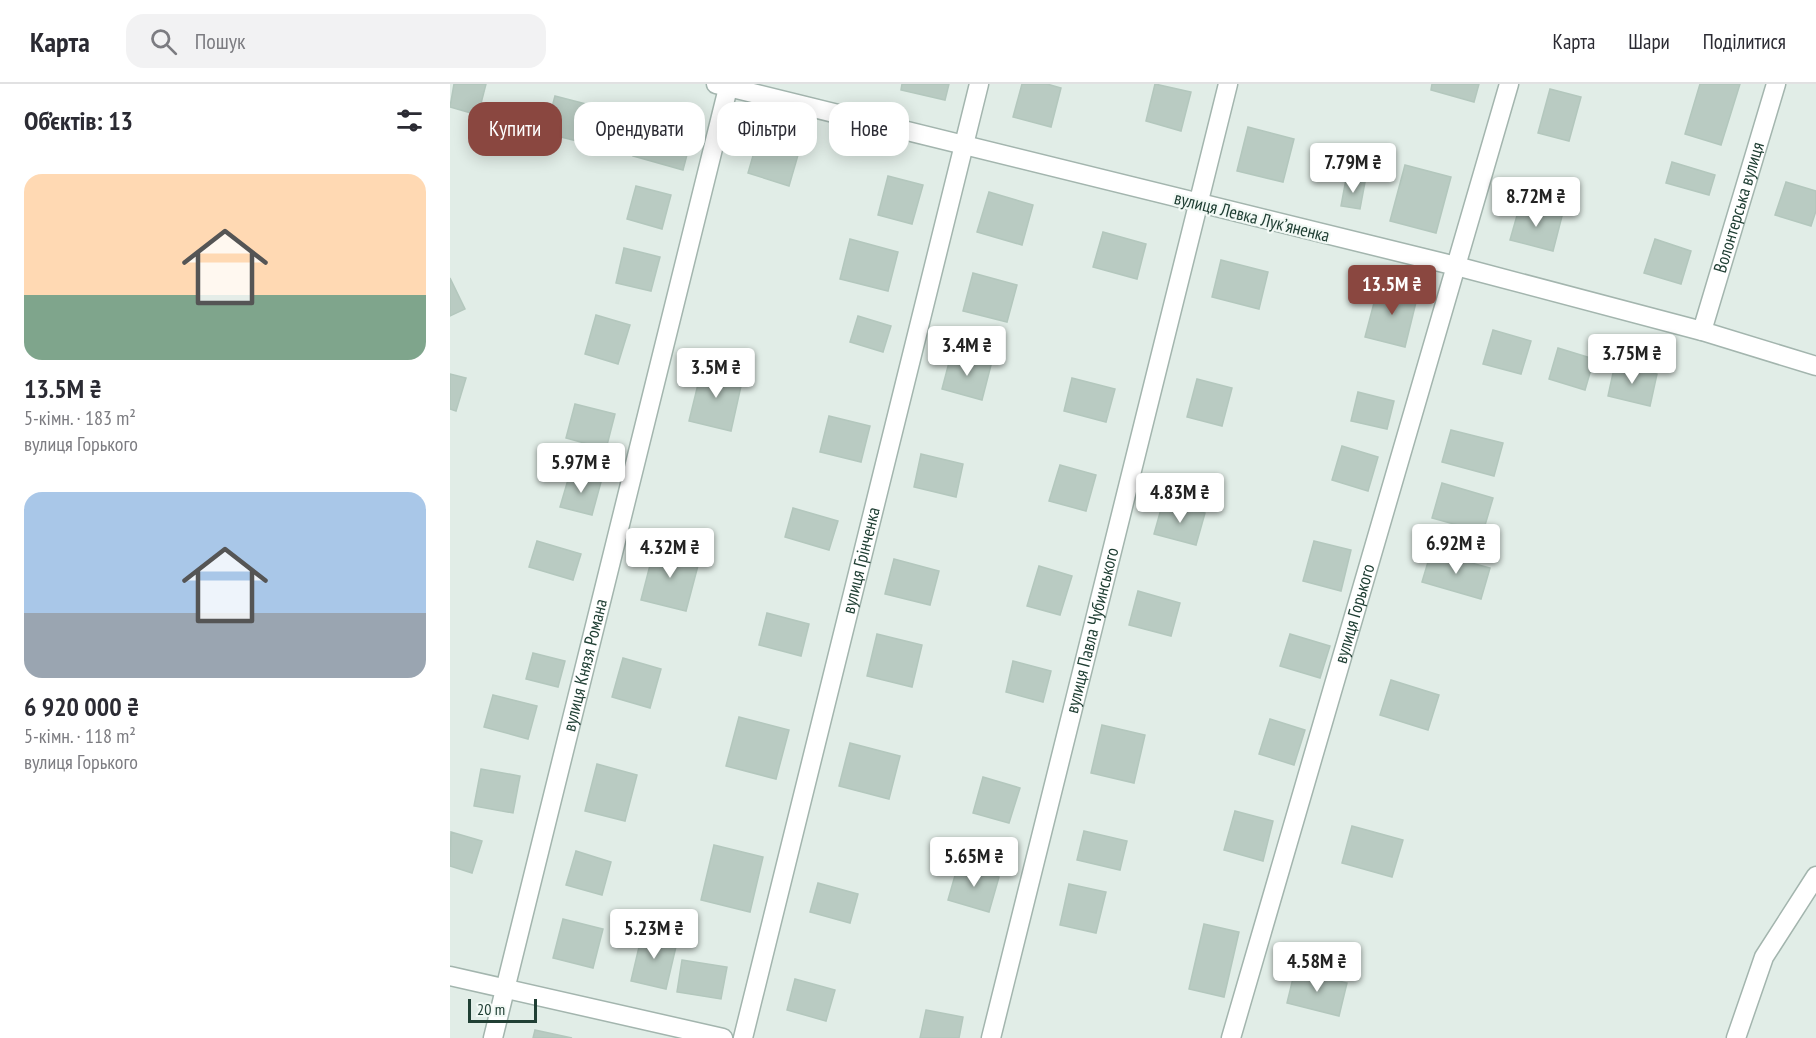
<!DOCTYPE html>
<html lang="uk">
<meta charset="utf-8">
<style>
:root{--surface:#fff;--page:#f2f2f3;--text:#2b2b33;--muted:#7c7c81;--line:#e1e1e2;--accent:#8a4740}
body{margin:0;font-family:"PT Sans Narrow",sans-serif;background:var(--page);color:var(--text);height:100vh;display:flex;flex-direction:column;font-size:22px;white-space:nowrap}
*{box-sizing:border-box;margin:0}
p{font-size:20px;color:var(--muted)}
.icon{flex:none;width:33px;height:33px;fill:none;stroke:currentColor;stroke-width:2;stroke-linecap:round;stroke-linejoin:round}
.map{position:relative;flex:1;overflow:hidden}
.side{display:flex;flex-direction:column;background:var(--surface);width:450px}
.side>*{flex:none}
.guide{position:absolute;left:18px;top:18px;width:570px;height:54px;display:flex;gap:12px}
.scale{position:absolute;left:18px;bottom:15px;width:69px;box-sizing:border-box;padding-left:6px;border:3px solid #203f34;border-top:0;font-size:16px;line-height:21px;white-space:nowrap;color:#203f34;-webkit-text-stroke:4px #f2f9f5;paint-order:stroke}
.price{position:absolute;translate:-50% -51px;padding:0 14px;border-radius:6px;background:#fff;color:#222;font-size:20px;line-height:39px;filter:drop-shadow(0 2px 3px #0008)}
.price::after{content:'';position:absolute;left:50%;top:36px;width:18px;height:14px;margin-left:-9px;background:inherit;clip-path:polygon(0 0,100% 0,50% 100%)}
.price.on{background:var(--accent);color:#fff}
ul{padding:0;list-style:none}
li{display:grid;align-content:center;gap:12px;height:318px;padding:0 24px}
li span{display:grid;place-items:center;height:186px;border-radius:18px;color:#555}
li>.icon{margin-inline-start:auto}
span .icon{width:108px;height:108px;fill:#fffc;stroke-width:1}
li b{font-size:26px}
h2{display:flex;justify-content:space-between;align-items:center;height:72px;padding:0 24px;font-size:26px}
.tag{padding:0 21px;border-radius:18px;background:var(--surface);box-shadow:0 3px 15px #0003;font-size:21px;line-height:54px}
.tag.on{background:var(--accent);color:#fff}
header{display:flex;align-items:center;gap:36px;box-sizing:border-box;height:84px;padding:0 30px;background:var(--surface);border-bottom:2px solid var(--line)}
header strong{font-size:28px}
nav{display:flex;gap:33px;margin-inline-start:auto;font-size:21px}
.search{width:420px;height:54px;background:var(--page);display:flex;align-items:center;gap:15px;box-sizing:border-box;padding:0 21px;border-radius:18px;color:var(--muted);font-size:22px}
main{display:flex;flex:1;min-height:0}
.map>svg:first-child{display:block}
.building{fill:#b9cbc2;stroke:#b3c7bd;stroke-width:1.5}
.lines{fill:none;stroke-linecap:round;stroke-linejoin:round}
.street-casing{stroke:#a3b5ae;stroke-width:21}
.street{stroke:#fff;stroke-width:18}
.labels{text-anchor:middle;stroke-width:4.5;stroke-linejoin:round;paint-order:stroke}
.street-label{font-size:18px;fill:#203f34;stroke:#f2f9f5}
</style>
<header>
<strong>Карта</strong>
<div class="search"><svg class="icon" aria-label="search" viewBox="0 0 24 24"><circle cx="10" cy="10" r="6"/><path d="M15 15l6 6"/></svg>Пошук</div>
<nav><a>Карта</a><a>Шари</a><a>Поділитися</a></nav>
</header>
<main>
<section class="side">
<h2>Об’єктів: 13<svg class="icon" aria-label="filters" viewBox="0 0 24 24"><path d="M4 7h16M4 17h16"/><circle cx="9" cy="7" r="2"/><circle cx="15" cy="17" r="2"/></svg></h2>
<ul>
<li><span style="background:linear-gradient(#ffd9b3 65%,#7fa58c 0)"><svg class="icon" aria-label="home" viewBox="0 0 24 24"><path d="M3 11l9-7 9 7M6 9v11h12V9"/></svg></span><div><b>13.5M ₴</b><p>5-кімн. · 183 m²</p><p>вулиця Горького</p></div></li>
<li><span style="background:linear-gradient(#a9c7e8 65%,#9aa5b1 0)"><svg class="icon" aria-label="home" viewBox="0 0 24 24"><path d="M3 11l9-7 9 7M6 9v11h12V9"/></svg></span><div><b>6 920 000 ₴</b><p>5-кімн. · 118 m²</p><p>вулиця Горького</p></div></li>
</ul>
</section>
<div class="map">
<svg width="1366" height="954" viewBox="0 0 1366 954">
<rect width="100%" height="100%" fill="#e1ede7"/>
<path class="building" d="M4,0H36L28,31L0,23Z
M452,0H499L495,16L451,6Z
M572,0H597L611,4L601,43L563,33Z
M705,0L741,8L731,47L696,37Z
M982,0H1029L1024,18L981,6Z
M1250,0H1290L1271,61L1235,50Z
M1100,5L1131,13L1119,57L1088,49Z
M105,12L144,22L135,59L95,49Z
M196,26L245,40L233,86L183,72Z
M798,43L844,55L833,98L787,87Z
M307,58L348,71L339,102L298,89Z
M1222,78L1265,91L1259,111L1216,99Z
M955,81L1001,93L986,149L940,137Z
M438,92L473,101L462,140L428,131Z
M896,95L915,98L910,125L891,122Z
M1336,98L1366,107V127L1361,142L1325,131Z
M186,102L221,111L212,145L177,135Z
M539,108L583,121L572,161L527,148Z
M1070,121L1112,132L1103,167L1060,156Z
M653,148L696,160L687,195L643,183Z
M400,155L448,168L438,207L390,195Z
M1205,155L1241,167L1231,200L1194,189Z
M174,164L210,173L201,207L166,199Z
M771,176L818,188L809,225L762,213Z
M523,189L567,201L557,238L513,227Z
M0,194L15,225L0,232Z
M929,200L968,210L955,263L915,253Z
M146,231L180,241L168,280L135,270Z
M408,232L441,242L433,268L400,258Z
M1043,246L1081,257L1071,290L1033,280Z
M1108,264L1144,275L1135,306L1099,295Z
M501,271L541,281L532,316L492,305Z
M1165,280L1207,290L1200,322L1158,312Z
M252,284L293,293L281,347L239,337Z
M0,290L16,294L6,327L0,325Z
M622,294L665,305L656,338L614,327Z
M747,295L782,304L772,342L737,333Z
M908,308L944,317L937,345L901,337Z
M125,320L165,330L156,365L116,354Z
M379,332L420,342L411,378L370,368Z
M1001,346L1053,359L1044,392L992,378Z
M892,362L928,373L918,407L882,396Z
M471,370L513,380L506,413L464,403Z
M610,381L646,391L636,427L599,417Z
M120,389L151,398L142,431L110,423Z
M992,399L1043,414L1033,448L982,434Z
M713,418L755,429L746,461L704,450Z
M343,424L388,437L379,466L335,453Z
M87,457L131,470L123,496L79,483Z
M864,457L901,466L891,507L853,497Z
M205,462L250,474L236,527L191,516Z
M981,468L1040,484L1031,515L972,498Z
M444,475L489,487L480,521L435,510Z
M589,482L622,492L610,531L577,522Z
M688,507L730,519L721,552L679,541Z
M317,529L359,540L351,572L309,561Z
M427,550L472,561L462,603L417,592Z
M840,550L880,562L870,594L830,582Z
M83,569L115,577L108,603L76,595Z
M173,574L211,585L200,624L162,613Z
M563,577L601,587L593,618L556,608Z
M941,596L989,611L978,646L930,631Z
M43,611L87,622L78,655L34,643Z
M289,633L339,646L326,695L276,682Z
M820,635L855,646L844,681L809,670Z
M652,641L695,651L684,699L641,689Z
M400,659L450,672L439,715L389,702Z
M147,680L187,691L175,737L135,727Z
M31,685L70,692L63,729L24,722Z
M533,693L570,704L559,739L523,729Z
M785,727L823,737L813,777L774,766Z
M902,742L953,756L942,793L892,779Z
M634,747L677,757L670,786L627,776Z
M1,748L32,757L22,789L0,782Z
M264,761L313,773L300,828L251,816Z
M126,767L161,778L152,811L116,801Z
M508,781L549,793L539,828L498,816Z
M368,799L408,810L400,839L360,828Z
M619,800L656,808L646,849L610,841Z
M113,835L153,845L143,884L103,874Z
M754,840L789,848L774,913L739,905Z
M193,846L228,854L216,905L181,897Z
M232,876L277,883L271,915L227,908Z
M845,886L897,899L889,932L837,919Z
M345,895L385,906L376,937L337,926Z
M476,926L513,933L509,954H470Z
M85,946L122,954H83Z"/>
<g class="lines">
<defs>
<g id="street">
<path d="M266,0L1006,182L1252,247L1366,282"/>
<path id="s1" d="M1252,247L1326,0"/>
<path d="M0,892L273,954"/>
<path id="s2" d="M43,954L279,0"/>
<path id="s3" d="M293,954L529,0"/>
<path id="s4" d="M541,954L778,0"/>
<path id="s5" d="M781,954L1059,0"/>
<path d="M1286,954L1314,873L1366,792"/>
</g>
</defs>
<use href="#street" class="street-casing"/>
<use href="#street" class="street"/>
</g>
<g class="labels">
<g class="street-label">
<text dy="6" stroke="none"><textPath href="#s1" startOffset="129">Волонтерська вулиця</textPath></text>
<text transform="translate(802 133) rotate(14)" y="6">вулиця Левка Лукʼяненка</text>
<text dy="6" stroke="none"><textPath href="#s3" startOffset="492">вулиця Грінченка</textPath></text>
<text dy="6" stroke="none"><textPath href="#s5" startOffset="442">вулиця Горького</textPath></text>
<text dy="6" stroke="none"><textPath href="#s4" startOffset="420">вулиця Павла Чубинського</textPath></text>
<text dy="6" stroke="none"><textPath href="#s2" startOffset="384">вулиця Князя Романа</textPath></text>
</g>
</g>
</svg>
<div class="scale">20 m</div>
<b class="price" style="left:903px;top:110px">7.79M ₴</b>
<b class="price" style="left:1086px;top:144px">8.72M ₴</b>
<b class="price on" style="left:942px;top:232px">13.5M ₴</b>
<b class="price" style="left:517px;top:293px">3.4M ₴</b>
<b class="price" style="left:1182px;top:301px">3.75M ₴</b>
<b class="price" style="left:266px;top:315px">3.5M ₴</b>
<b class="price" style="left:131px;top:410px">5.97M ₴</b>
<b class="price" style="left:730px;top:440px">4.83M ₴</b>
<b class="price" style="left:1006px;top:491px">6.92M ₴</b>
<b class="price" style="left:220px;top:495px">4.32M ₴</b>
<b class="price" style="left:524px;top:804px">5.65M ₴</b>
<b class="price" style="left:204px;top:876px">5.23M ₴</b>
<b class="price" style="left:867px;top:909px">4.58M ₴</b>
<div class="guide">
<a class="tag on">Купити</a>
<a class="tag">Орендувати</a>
<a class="tag">Фільтри</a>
<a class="tag">Нове</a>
</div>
</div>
</main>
